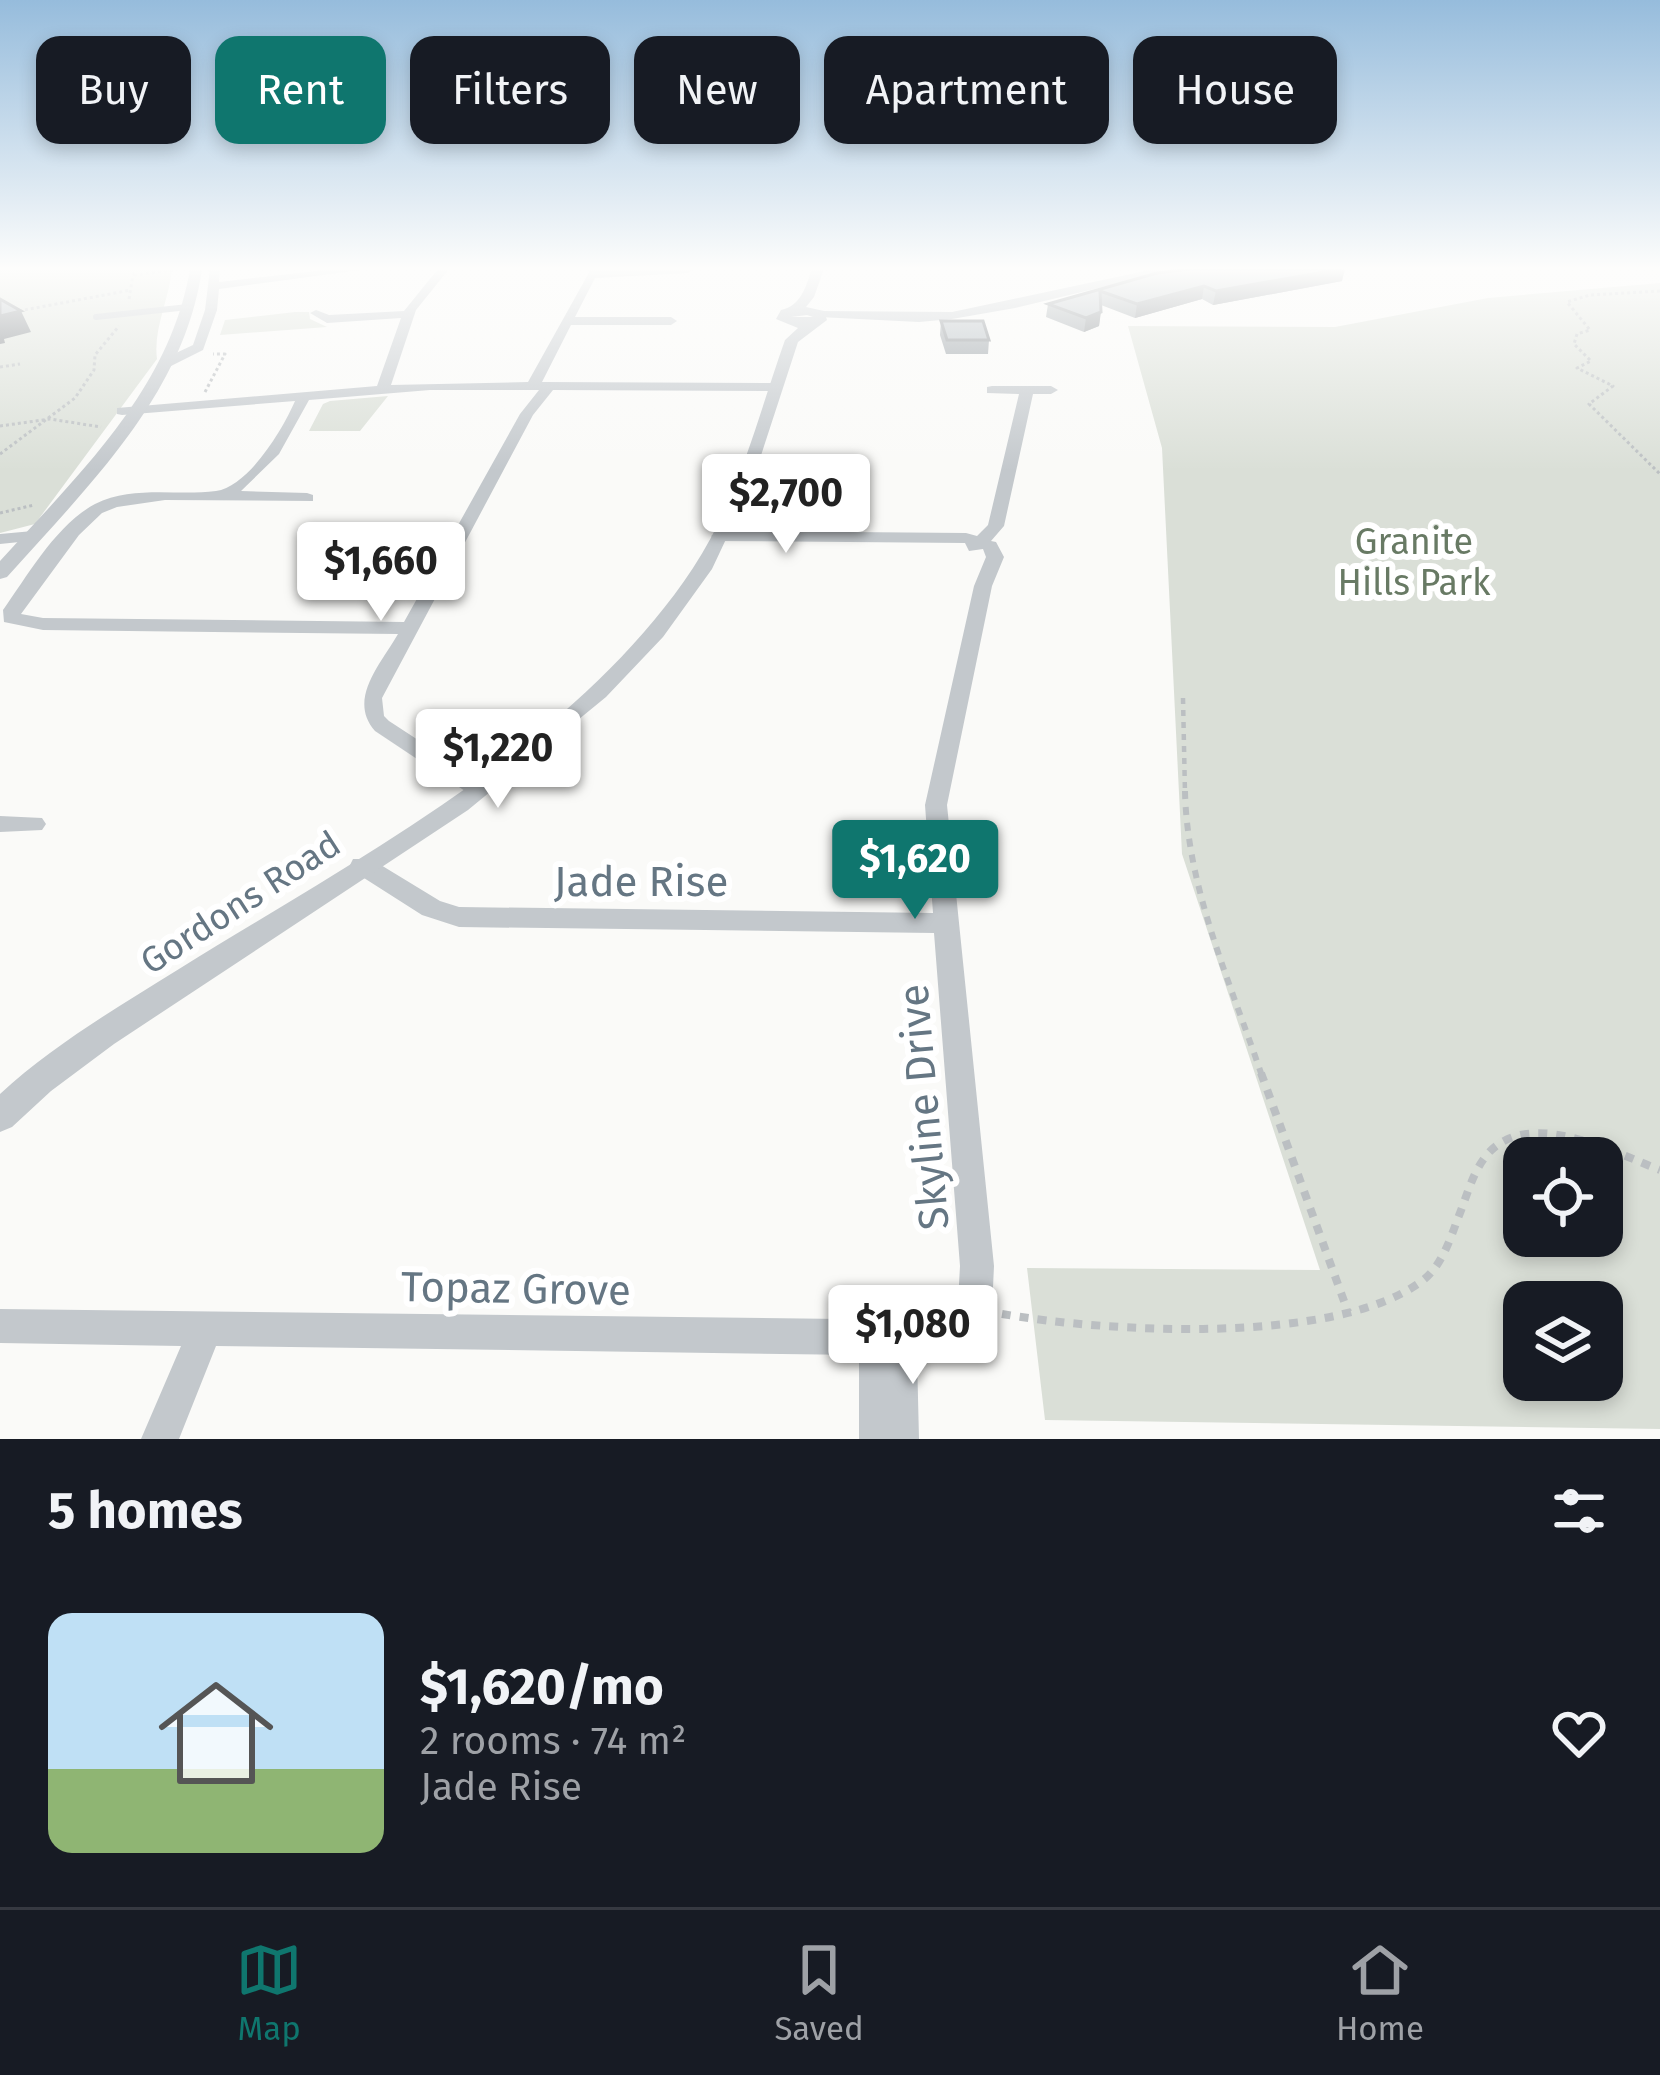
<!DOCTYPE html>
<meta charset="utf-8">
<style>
:root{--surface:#171b24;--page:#20242c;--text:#f1f3f6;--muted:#9ea1a6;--line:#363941;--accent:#0f766e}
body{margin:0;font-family:"Fira Sans",sans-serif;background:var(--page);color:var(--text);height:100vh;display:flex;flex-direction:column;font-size:45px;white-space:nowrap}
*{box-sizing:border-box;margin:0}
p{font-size:39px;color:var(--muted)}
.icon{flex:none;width:66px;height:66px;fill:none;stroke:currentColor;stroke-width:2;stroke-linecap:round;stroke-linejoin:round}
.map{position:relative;height:1439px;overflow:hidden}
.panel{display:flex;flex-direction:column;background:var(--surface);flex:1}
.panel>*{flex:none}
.guide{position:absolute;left:36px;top:36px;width:1590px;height:108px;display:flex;gap:24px}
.tools{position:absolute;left:1503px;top:1137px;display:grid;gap:24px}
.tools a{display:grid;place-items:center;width:120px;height:120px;border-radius:24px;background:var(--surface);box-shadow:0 6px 18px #0003;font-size:60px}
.price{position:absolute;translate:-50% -102px;padding:0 27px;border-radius:12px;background:#fff;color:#222;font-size:39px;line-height:78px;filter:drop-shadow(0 3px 6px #0008)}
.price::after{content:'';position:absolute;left:50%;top:72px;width:36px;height:27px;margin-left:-18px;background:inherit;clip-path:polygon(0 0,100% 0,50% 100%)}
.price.on{background:var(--accent);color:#fff}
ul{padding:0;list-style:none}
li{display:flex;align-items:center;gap:36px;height:300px;padding:0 48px}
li+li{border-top:3px solid var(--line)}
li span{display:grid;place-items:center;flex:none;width:336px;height:240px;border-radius:24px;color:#555}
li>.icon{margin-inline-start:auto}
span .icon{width:144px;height:144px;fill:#fffc;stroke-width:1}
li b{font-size:51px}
h2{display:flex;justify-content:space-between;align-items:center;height:144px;padding:0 48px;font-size:51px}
.pill{padding:0 42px;border-radius:24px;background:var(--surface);box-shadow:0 6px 18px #0003;font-size:42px;line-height:108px}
.pill.on{background:var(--accent);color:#fff}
.dock{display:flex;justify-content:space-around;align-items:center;height:168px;border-top:3px solid var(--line);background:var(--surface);font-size:33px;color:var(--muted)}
.dock a{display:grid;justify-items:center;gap:6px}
.dock .on{color:var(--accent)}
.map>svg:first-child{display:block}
.green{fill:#dadfd7;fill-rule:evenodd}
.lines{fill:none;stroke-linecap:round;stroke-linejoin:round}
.path-far3{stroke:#bbbfc2;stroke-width:3;stroke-dasharray:3 3;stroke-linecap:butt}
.path-far2{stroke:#bbbfc2;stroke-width:4.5;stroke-dasharray:6 6;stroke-linecap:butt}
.path-far1{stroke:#bbbfc2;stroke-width:6;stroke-dasharray:8 8;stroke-linecap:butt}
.path{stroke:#bbbfc2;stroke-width:8;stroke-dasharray:9 9;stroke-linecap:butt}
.service{stroke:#c3c8cc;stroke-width:6}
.minor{fill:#c3c8cc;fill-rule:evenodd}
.tertiary{fill:#c3c8cc;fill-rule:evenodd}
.wall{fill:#929a9f}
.shaded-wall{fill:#777d82}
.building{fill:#aab3b9;stroke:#777d82;stroke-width:3}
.labels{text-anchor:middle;stroke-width:12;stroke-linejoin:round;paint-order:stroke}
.park-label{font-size:36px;fill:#687a64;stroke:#fff}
.street-label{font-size:36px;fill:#657683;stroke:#fff}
.near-street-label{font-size:42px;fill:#657683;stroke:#fff}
</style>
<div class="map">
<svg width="1660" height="1439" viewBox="0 0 1660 1439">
<rect width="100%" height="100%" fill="#fafaf8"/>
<path class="green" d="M0,269H172C169,300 153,329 157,359L35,524L0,533Z
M1660,283V1429L1045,1420L1027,1268L1320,1270L1182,854L1162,448L1128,326L1335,327L1488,298ZM1524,1158H1602V1236H1524ZM1524,1302H1602V1380H1524Z
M295,312H309L310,319L327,327L220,335L225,320Z
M388,396L360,431H309L323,404L330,401Z"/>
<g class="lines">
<path class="path-far3" d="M134,275L175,270
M1660,291L1590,295L1567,302L1590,330L1577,334L1574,344L1591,361L1577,368L1613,386L1589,404L1660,474
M129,299L134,269
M19,311L131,290
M0,367L20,364
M205,392L225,354H213
M0,426L50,419L101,427
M0,454L75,398L94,370L95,355L119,326
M0,513L34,505"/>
<path class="path-far2" d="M1183,698L1185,794"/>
<path class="path-far1" d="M1185,791C1187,889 1231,984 1262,1076"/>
<path class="path" d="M1261,1073L1348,1312
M1002,1314C1107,1332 1334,1346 1422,1281C1441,1267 1450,1240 1458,1218C1466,1199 1471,1177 1483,1160C1522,1103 1613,1152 1660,1170"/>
<path class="service" d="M96,317L188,307"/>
<path class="minor" d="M210,269H220L219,282L334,269H368L219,289L217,310L203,350L169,367H159V361L193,345L205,310Z
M438,269H449L416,310L391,385L528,382L591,269H694L689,273L595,278L575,317H671L677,321L671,325H571L542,382L775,383L782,387L775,391L553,390L533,415L382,698L384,716L389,721L484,783L487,788L484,793H468L375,731C347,699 381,664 398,634L43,630L4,622L3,610C28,575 56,525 95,504C133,485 176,496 216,491C249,486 283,429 295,401L122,415L117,414V408L377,386L401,318L327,323L310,313L316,310L329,315L404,311ZM430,390H539L520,414L404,622L43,618L21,614L79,535L102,513L117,507L165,500L313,501V495L307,493L241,491L279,454L309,400Z
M1154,269H1178L1015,308L952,319L919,322L819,317L813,314L819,311L952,312Z
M992,386H1051L1058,390L1051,394H1033L1004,526L991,541L996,542L1004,557L992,586L947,805L994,1266L992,1308L971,1342L917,1356L919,1439H859V1355L216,1346L179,1439H141L181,1346L0,1343V1309L922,1320L949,1315L958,1302L960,1266L934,933L459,927L422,915L353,871L350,865L353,859H371L440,901L459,907L933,913L925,805L974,586L986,557L983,549L969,551L965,543L719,541L711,536L719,531L966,533L977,536L988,525L1019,394L987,393V387Z
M33,531L41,536L39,540L0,544V534Z
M0,816L42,818L46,824L42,830L0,832Z"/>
<path class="tertiary" d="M190,269H202C184,395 88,486 7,577L0,579V561C79,474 170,389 190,269Z
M812,269H824L814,297L806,307L824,311L827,320L798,342L751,486L712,569L663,637L606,697L468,810L114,1044L51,1091L12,1127L0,1132V1094C53,1045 118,1007 179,969C356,859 576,745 693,568C738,500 758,416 785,340L798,328L776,319L781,310C801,306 806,286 812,269ZM807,315L813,317H791Z"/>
</g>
<path class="wall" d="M1157,273L1342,281L1213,305L1202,299L1135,318L1101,305L1099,326L1084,332L1046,317L1048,304Z
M941,321L989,340L988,354H946L940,335Z"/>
<path class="shaded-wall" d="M1345,269L1342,281L1213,305L1216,291Z
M1204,286L1202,299L1135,318L1137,304Z
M21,311L31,332L4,339L5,343L0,344V316Z
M1101,312L1099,326L1084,332L1086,318Z"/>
<path class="building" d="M1190,269H1341L1216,291L1204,286L1137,304L1100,291L1101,312L1086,318L1048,304L1157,273Z
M0,299L21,311L0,316Z
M941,321H983L989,340H947Z"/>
<linearGradient id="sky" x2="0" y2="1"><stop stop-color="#96bcdc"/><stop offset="0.57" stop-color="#fdfdfc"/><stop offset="1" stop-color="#fdfdfc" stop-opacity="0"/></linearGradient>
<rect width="1660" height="471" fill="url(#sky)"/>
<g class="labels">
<g class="park-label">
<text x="1414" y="554">Granite<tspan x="1414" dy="41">Hills Park</tspan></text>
</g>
<g class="street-label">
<text transform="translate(240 902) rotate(-33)" y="13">Gordons Road</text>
</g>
<g class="near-street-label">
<text x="641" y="896">Jade Rise</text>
<text transform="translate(923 1107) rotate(-95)" y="15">Skyline Drive</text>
<text transform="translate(516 1288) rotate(1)" y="15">Topaz Grove</text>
</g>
</g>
</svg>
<div class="tools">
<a><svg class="icon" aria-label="locate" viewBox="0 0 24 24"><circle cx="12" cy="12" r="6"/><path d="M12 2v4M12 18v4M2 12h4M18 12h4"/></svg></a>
<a><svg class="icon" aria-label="layers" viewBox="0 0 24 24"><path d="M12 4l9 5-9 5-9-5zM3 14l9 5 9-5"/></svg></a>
</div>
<b class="price" style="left:786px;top:556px">$2,700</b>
<b class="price" style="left:381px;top:624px">$1,660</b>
<b class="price" style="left:498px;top:811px">$1,220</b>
<b class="price on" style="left:915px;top:922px">$1,620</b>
<b class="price" style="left:913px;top:1387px">$1,080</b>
<div class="guide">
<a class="pill">Buy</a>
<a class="pill on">Rent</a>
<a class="pill">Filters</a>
<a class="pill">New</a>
<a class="pill">Apartment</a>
<a class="pill">House</a>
</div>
</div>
<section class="panel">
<h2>5 homes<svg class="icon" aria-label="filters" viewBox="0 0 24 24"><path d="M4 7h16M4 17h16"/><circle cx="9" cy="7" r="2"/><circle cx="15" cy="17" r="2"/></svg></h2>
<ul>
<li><span style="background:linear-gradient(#bfe0f5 65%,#8fb573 0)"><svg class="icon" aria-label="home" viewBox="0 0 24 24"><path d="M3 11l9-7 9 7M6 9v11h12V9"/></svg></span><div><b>$1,620/mo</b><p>2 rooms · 74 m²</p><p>Jade Rise</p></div><svg class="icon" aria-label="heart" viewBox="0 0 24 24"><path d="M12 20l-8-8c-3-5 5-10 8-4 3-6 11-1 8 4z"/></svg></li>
</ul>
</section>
<nav class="dock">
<a class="on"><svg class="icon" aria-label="map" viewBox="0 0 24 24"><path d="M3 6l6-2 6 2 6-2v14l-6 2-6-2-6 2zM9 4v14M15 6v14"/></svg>Map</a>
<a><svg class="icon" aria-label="saved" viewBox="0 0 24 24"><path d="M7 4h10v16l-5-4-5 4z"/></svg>Saved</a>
<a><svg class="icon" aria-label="home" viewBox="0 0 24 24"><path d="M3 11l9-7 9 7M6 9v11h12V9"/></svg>Home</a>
</nav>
